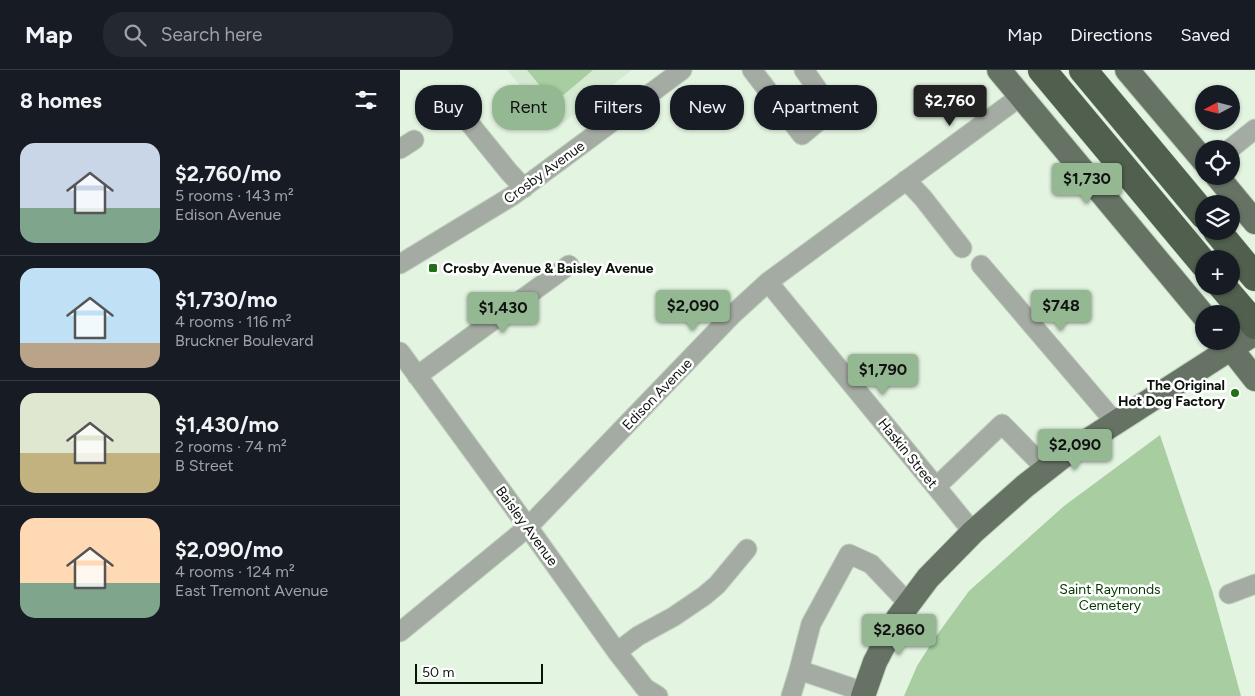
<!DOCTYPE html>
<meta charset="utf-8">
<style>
:root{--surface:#171b24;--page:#242831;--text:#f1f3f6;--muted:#9ea1a6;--line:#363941;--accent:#93b892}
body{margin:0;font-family:Figtree,sans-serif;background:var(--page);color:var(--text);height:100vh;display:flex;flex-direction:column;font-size:19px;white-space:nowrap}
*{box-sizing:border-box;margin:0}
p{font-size:16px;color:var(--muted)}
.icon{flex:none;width:28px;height:28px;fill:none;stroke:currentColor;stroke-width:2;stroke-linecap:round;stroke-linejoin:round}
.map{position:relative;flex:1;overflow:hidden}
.details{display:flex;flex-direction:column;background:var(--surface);width:400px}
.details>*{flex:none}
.top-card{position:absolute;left:15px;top:15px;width:475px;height:45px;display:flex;gap:10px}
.needle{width:32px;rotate:263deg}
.fabs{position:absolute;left:795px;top:15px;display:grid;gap:10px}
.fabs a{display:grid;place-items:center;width:45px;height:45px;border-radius:50%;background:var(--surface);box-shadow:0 1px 4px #0004;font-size:25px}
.scale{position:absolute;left:15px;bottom:12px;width:128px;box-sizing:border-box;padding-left:5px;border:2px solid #0b110b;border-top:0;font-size:14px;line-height:18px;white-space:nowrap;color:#0b110b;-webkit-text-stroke:4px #fff;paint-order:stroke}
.price{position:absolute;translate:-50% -42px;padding:0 11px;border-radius:5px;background:var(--accent);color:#111;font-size:16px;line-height:32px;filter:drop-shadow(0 1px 2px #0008)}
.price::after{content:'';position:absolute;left:50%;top:30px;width:15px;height:11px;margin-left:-8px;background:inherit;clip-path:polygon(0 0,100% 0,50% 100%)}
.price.current{background:#222;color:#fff}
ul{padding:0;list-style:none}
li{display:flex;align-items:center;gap:15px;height:125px;padding:0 20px}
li+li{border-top:1px solid var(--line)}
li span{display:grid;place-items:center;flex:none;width:140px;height:100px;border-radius:15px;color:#555}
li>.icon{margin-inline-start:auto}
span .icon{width:60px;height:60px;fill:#fffc;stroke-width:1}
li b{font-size:21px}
h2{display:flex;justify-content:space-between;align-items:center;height:60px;padding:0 20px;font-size:21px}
.chip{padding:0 18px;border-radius:20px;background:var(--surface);box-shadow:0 1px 4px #0004;font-size:18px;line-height:45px}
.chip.current{background:var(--accent);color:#111}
header{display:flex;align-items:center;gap:30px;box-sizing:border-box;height:70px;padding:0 25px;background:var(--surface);border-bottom:1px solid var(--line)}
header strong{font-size:24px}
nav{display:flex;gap:28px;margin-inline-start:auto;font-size:18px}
.search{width:350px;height:45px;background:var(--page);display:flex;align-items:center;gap:12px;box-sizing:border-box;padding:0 18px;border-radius:20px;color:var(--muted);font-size:19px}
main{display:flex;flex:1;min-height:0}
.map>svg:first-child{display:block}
.built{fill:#d5ebd1}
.green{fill:#a7cda1}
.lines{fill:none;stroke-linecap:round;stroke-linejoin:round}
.minor-casing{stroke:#c0d0bf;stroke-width:21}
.major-casing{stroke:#c0d0bf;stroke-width:26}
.highway-casing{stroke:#c0d0bf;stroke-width:29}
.minor{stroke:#a4aba3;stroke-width:19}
.major{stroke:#667364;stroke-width:24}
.highway{stroke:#505f4e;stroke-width:28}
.poi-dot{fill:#217017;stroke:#fff;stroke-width:2}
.labels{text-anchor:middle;stroke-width:5;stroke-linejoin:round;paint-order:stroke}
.street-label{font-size:14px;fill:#0b110b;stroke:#fff}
.poi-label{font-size:14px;font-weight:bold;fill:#0b110b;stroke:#fff;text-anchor:start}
.park-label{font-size:14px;fill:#033700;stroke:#fff}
</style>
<header>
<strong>Map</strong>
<div class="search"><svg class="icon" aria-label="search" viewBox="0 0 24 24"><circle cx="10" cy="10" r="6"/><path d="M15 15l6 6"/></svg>Search here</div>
<nav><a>Map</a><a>Directions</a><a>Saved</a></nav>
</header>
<main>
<section class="details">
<h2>8 homes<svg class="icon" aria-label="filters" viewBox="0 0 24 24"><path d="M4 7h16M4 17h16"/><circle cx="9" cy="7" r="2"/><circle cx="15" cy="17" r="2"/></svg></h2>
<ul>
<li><span style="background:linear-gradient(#c9d6e8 65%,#7fa58c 0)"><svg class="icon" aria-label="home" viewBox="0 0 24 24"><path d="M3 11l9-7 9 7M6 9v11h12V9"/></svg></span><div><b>$2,760/mo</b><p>5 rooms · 143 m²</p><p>Edison Avenue</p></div></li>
<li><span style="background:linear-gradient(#bfe0f5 75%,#b9a48a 0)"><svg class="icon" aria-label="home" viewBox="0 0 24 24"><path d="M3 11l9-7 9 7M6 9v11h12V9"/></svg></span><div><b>$1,730/mo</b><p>4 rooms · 116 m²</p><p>Bruckner Boulevard</p></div></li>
<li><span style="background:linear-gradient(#dfe7d0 60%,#c2b280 0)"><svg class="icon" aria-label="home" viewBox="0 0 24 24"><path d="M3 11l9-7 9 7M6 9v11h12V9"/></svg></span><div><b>$1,430/mo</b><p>2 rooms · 74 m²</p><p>B Street</p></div></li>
<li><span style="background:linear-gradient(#ffd9b3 65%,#7fa58c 0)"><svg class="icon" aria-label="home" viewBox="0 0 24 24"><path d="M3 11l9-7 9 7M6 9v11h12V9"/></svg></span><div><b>$2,090/mo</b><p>4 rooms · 124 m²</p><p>East Tremont Avenue</p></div></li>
</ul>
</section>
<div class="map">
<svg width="855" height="626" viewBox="0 0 855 626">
<rect width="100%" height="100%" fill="#e3f4e1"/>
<path class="built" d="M107,0H232L156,58Z"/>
<path class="green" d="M127,0H193L154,33Z
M760,365L812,520L841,626H504L517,596L534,569L569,521L664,436Z"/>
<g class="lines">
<defs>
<path id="minor" d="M352,0L402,65L432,40L404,0
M66,49L109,102L124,118
M0,79L14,70
M830,79L855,59
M506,110L523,128L562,178
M0,194L112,126L282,0
M581,195L715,352
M368,212L573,462
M0,282L128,457L217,582L245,618L258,626
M17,306L169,195
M536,417L602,354L646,399
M829,524L855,514
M0,562L128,457L332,245L368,212L621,26
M217,582L238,566L273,547L304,526L317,515L347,479
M464,622L399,600L411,554L449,484L471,494L508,533
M391,626L399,600"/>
<path id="major" d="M599,0L804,246
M727,0L804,91
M817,106L855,152
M825,271L855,309
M463,626L475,592L498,548L528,508L573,462L625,416L662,387L855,263"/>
<path id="highway" d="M642,0L804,194
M683,0L804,145
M817,161L855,207
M822,216L855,255"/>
</defs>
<use href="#minor" class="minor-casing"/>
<use href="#major" class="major-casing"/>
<use href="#highway" class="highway-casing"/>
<use href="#minor" class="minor"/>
<use href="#major" class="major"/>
<use href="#highway" class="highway"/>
</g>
<g class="poi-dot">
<rect x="28" y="193" width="10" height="10" rx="2.5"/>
<circle cx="835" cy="323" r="5"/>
</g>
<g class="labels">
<g class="street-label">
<text transform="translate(144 102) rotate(-36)" y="5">Crosby Avenue</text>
<text transform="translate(257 324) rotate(-46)" y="5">Edison Avenue</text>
<text transform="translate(508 383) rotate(51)" y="5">Haskin Street</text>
<text transform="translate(127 456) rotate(54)" y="5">Baisley Avenue</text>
</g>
<g class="poi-label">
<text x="43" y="203">Crosby Avenue &amp; Baisley Avenue</text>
<text x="825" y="320" text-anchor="end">The Original<tspan x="825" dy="16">Hot Dog Factory</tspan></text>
</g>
<g class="park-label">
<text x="710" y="524">Saint Raymonds<tspan x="710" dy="16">Cemetery</tspan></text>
</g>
</g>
</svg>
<div class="fabs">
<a><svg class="needle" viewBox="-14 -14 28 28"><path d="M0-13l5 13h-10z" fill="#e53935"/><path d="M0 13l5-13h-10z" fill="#9ea1a6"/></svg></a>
<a><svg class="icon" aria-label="locate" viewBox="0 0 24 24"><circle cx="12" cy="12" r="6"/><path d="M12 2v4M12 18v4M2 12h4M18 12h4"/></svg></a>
<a><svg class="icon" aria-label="layers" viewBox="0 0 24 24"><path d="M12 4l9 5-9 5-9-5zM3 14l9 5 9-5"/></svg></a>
<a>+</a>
<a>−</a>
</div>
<div class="scale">50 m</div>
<b class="price current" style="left:550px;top:57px">$2,760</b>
<b class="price" style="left:687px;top:135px">$1,730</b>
<b class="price" style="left:293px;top:262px">$2,090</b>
<b class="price" style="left:661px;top:262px">$748</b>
<b class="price" style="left:103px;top:264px">$1,430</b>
<b class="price" style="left:483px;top:326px">$1,790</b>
<b class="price" style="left:675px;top:401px">$2,090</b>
<b class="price" style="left:499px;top:586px">$2,860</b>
<div class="top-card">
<a class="chip">Buy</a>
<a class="chip current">Rent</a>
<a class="chip">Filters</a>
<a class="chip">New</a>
<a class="chip">Apartment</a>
</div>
</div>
</main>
